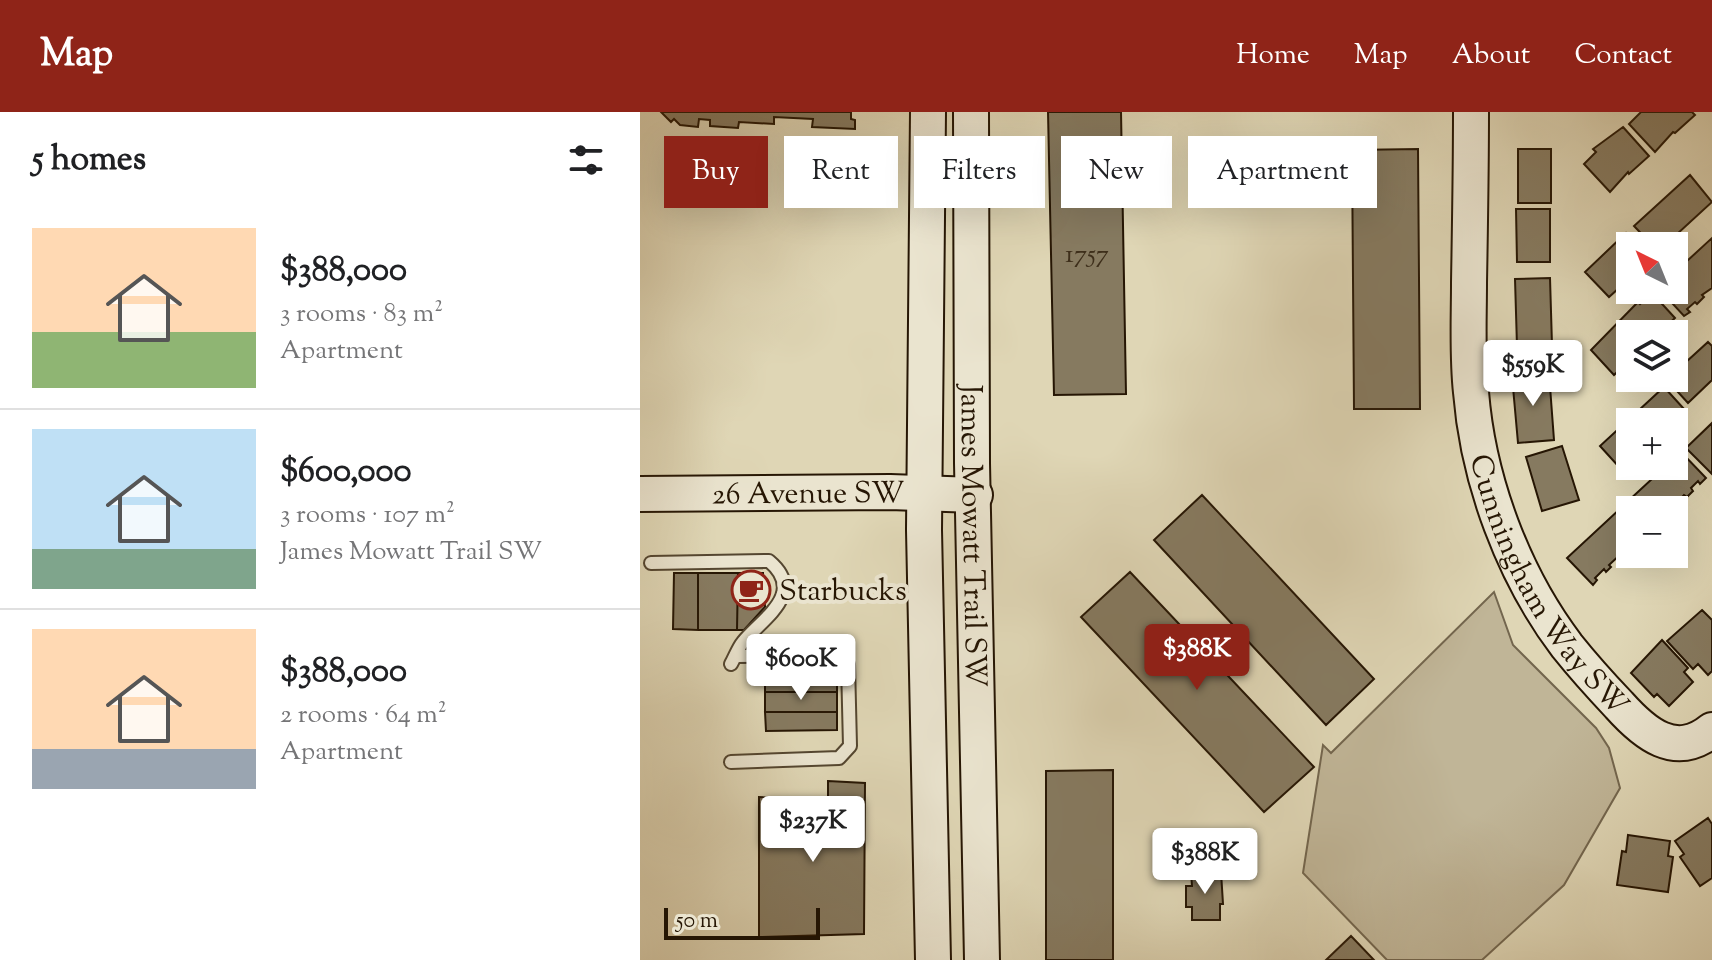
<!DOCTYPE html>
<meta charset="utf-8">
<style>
:root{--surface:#fff;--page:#f2f2f2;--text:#202124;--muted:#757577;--line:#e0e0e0;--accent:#8f2418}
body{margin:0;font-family:"Sorts Mill Goudy",serif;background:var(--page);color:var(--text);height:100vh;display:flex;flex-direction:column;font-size:30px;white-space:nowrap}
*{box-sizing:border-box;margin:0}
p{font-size:26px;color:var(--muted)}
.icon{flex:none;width:44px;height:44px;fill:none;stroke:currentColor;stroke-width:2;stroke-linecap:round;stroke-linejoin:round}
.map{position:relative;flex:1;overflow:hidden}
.sheet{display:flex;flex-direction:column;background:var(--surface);width:640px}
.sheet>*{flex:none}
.guide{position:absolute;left:24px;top:24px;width:760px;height:72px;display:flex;gap:16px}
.needle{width:52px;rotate:317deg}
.tools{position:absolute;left:976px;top:120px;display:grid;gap:16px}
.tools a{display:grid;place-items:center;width:72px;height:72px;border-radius:0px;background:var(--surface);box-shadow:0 8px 32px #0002;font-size:40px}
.scale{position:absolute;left:24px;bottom:20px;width:156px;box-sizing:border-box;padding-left:8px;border:4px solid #261604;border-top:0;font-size:22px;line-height:28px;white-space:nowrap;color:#261604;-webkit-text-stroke:6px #eae4cf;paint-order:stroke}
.price{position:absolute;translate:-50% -68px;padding:0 18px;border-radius:8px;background:#fff;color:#222;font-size:26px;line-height:52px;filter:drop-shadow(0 2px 4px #0008)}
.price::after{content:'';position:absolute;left:50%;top:48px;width:24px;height:18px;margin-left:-12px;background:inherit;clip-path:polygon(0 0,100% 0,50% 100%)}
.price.active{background:var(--accent);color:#fff}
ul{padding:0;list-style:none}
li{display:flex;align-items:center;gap:24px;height:200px;padding:0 32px}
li+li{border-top:2px solid var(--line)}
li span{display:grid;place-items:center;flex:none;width:224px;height:160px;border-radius:0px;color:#555}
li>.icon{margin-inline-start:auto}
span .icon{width:96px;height:96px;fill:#fffc;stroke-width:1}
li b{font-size:34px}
h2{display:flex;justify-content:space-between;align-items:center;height:96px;padding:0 32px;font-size:34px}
.pill{padding:0 28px;border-radius:0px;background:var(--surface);box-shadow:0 8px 32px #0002;font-size:28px;line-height:72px}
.pill.active{background:var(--accent);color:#fff}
header{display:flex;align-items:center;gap:48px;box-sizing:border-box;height:112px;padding:0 40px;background:var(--accent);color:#fff}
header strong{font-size:38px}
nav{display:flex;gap:44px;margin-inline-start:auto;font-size:28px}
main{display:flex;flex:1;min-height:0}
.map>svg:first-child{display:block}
.green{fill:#c0b597;stroke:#73664e;stroke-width:2}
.building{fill:#867a60;stroke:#261604;stroke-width:2}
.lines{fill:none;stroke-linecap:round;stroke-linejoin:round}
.lane-casing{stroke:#544630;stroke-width:16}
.secondary-casing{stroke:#261604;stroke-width:38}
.lane{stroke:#eae4cf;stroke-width:12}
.secondary{stroke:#eae4cf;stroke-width:34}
.labels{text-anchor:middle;stroke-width:8;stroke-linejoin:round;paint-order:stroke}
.number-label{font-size:26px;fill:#3e2f1b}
.street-label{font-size:30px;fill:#261604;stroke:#eae4cf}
.poi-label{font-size:30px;fill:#261604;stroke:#eae4cf;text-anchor:start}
</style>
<header>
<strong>Map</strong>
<nav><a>Home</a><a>Map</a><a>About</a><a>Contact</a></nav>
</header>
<main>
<section class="sheet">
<h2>5 homes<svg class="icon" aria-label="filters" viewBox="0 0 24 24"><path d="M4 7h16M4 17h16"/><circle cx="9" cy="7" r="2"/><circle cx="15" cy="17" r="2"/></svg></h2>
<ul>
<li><span style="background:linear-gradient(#ffd9b3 65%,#8fb573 0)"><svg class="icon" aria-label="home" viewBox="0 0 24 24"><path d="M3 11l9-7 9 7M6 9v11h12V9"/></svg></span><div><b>$388,000</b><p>3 rooms · 83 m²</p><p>Apartment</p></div></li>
<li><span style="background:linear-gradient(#bfe0f5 75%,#7fa58c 0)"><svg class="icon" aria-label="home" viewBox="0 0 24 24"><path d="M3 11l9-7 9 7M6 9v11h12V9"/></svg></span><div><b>$600,000</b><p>3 rooms · 107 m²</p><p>James Mowatt Trail SW</p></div></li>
<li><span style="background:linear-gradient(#ffd9b3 75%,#9aa5b1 0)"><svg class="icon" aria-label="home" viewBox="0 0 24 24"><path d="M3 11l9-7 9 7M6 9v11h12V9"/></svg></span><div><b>$388,000</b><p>2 rooms · 64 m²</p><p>Apartment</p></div></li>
</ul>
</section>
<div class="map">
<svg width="1072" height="848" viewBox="0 0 1072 848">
<rect width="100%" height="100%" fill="#dfd6b5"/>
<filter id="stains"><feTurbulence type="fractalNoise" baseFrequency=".0025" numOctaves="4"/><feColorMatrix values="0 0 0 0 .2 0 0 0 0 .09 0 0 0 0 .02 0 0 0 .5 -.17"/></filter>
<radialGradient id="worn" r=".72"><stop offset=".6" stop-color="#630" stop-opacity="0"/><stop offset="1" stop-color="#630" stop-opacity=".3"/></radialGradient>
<path class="green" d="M854,480L873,533L956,616L969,636L980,676L924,773L842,848H747L663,761L683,633L691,641Z"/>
<path class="building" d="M21,0H211V7L215,8V17L172,15L173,7L134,5V12L99,10L98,16L70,14V8L59,7L58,15L40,13L34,7L31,10Z
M408,0H481L486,282L414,283Z
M1001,0H1052L1055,3L1035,21L1033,20L1015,40L989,12Z
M983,15L1009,44L989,62L988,60L970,80L944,52L956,40L953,37Z
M778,37L780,297H714L712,38Z
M878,37H911V91H878Z
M1050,63L1072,90L1024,134H1013L994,114Z
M876,97H910V150H877Z
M986,121L998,134H990V166L969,185L945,160Z
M1072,126V176L1062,183L1064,185L1057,192L1055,190L1047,197L1050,200L1044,204L1020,178H1034V161Z
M910,166L912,233L877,234L875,167Z
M1012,181L1035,206L1018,222H990V248L974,263L951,238L998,190L1000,192Z
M1068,230L1072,234V268L1048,291L1027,268L1034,266V261Z
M909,261L914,328L878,331L872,264Z
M1024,275L1044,297L1029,310H990V346L980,356L960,334Z
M1072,311V362L1046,336Z
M922,334L939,388L902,399L886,345Z
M1041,340L1066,366L1060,372L1058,369L1051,376L1053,379L1047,385L1044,383L1030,398H995L987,390L1026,354H1034V346Z
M562,383L734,567L686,613L514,428Z
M982,395L990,403V439L985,438L969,453L971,455L966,460L964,457L955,466L957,468L953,473L927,446Z
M490,460L674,655L624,700L441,505Z
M34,461H58V518L33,517Z
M58,461H98L97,518H58Z
M98,461H123L125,495L104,518H97Z
M1062,498L1072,508V559L1068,563L1058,552L1053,557L1027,529Z
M1022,528L1048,556L1044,560L1053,570L1029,594L1017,582L1014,585L991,561Z
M197,550V580H125V551Z
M125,580H197V600H125Z
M125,600H197V618L126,619Z
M473,658V848H406V659Z
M188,669L225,671L224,822L119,825V685L188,690Z
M1068,706L1072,712V766L1060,774L1040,745L1044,742L1035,729Z
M988,723L1030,729L1028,744L1033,745L1028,780L977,773L982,739L986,740Z
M551,760H581L583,792H580V808H552V795H546V774H552Z
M711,824L734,848H686Z"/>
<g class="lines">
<defs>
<path id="lane" d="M11,451L129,449C167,481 123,506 103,530C98,536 95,545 91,552
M91,650L199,646L210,634L208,552L197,543L96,544"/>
<g id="secondary">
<path d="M288,0L284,418L293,848"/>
<path id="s1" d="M331,0L332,351L342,848"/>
<path id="s2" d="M831,0C831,57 830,114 829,171C829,207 827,244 831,280C838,368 873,463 927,534C943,554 961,574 979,593C1004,621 1035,648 1072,618"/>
<path id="s3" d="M0,382L250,380L335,383"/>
</g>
</defs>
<use href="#lane" class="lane-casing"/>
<use href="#secondary" class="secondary-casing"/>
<use href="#lane" class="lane"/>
<use href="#secondary" class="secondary"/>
</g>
<defs>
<symbol id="cafe-ring" viewBox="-11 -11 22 22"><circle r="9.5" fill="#eae4cf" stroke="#8f2418" stroke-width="1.5"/><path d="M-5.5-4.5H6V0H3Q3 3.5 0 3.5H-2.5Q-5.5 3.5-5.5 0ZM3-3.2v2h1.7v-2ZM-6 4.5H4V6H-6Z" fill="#8f2418"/></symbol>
</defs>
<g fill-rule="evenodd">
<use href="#cafe-ring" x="89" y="456" width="44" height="44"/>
</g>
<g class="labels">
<g class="number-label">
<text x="447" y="150">1757</text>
</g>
<g class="street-label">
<text dy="10" stroke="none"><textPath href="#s3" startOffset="168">26 Avenue SW</textPath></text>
<text dy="10" stroke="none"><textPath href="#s1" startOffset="424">James Mowatt Trail SW</textPath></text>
<text dy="10" stroke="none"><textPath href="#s2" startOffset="492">Cunningham Way SW</textPath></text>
</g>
<g class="poi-label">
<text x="139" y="488">Starbucks</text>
</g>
</g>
<rect width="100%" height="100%" filter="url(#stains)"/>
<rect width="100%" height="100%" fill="url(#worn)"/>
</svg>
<div class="tools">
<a><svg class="needle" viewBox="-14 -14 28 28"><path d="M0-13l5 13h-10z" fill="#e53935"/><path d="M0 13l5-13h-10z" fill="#757577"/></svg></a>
<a><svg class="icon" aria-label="layers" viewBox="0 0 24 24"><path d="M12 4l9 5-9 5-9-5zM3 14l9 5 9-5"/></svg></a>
<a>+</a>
<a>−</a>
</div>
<div class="scale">50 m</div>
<b class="price" style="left:893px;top:296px">$559K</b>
<b class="price active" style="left:557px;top:580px">$388K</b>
<b class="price" style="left:161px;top:590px">$600K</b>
<b class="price" style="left:173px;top:752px">$237K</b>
<b class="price" style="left:565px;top:784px">$388K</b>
<div class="guide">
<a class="pill active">Buy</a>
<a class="pill">Rent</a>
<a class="pill">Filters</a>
<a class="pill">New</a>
<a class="pill">Apartment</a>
</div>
</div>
</main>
